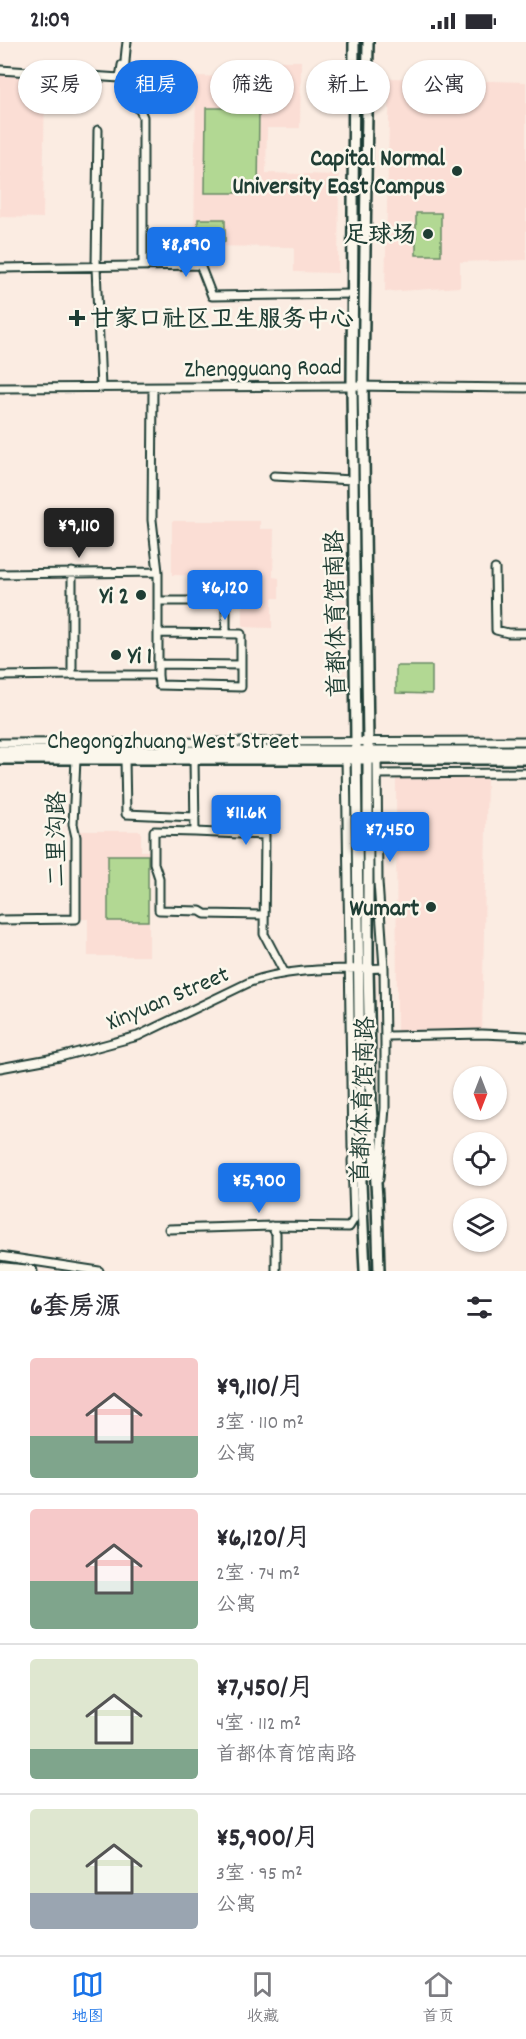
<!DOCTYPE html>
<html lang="zh">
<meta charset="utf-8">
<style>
:root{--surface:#fff;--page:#f2f2f3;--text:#2b2b33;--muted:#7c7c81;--line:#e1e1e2;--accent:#1a73e8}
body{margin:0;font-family:Dekko,"LXGW WenKai TC",sans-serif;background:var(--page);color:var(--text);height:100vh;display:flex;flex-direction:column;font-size:22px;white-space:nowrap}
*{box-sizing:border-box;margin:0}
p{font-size:20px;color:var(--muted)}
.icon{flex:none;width:33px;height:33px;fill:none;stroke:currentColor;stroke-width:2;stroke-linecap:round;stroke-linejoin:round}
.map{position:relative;height:1229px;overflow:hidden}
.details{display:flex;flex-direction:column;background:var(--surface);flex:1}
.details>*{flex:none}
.guide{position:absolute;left:18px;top:18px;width:490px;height:54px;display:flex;gap:12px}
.needle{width:39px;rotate:180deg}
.tools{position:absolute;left:453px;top:1024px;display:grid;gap:12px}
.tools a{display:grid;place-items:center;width:54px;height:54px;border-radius:50%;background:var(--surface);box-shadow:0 2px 4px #0004;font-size:30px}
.price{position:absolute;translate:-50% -51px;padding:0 14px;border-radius:6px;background:var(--accent);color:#fff;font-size:20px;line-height:39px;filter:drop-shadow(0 2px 3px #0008)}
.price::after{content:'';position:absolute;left:50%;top:36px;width:18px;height:14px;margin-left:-9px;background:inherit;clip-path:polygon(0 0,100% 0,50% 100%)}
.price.on{background:#222;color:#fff}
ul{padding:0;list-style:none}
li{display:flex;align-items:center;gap:18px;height:150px;padding:0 30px}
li+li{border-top:2px solid var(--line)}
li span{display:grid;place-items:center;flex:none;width:168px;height:120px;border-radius:6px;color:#555}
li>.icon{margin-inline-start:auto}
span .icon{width:72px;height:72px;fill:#fffc;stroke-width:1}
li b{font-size:26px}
h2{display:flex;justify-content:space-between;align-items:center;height:72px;padding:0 30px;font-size:26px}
.tag{padding:0 21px;border-radius:27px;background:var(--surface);box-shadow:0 2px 4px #0004;font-size:21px;line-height:54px}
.tag.on{background:var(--accent);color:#fff}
.status{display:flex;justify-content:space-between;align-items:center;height:42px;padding:0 30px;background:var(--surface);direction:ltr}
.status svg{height:16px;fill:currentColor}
.dock{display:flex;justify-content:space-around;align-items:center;height:84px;border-top:2px solid var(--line);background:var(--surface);font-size:16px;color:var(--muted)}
.dock a{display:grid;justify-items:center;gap:3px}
.dock .on{color:var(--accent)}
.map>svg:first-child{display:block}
.built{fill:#fbded5}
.green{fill:#b2d893;stroke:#688a64;stroke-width:1.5}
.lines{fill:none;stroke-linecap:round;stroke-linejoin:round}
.minor-casing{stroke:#1f3d34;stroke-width:11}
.major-casing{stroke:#1f3d34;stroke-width:14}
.highway-casing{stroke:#1f3d34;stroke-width:15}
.minor{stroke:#fbf7ec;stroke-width:7}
.major{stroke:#fbf7ec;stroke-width:9}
.highway{stroke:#fbf7ec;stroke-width:10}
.poi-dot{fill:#1f3d34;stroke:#fbf7ec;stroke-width:2}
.labels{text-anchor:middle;stroke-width:5;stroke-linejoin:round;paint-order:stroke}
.poi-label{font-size:24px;font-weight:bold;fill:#1f3d34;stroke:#fbf7ec;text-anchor:end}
.street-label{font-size:24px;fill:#1f3d34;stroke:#fbf7ec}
</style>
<div class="status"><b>21:09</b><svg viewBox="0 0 49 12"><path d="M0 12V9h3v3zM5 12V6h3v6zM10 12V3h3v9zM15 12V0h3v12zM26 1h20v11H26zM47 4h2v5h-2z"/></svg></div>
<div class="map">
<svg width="526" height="1229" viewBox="0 0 526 1229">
<rect width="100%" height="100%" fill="#fbece2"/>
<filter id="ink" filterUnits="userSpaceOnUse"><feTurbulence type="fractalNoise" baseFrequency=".0167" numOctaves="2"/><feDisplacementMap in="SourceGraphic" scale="12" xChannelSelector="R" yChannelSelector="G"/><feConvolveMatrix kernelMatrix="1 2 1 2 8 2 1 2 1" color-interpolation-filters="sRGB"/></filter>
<g filter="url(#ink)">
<path class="built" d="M268,19H301L300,86H267L266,131L339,133L338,231L294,230V205L194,204L196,34L267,36Z
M0,33L45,34L43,176L0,175Z
M390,36L526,40V218L460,220V245L385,250Z
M172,479H260V487H274L273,535L279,536V556H272V586L243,585V535L172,533Z
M396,735H487L482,992L397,993Z
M78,789H141V809H149V914H88V877H78Z"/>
<path class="green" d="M206,66H259L258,151H205Z
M416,171H441V213H416Z
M198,177H225V200L198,201Z
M396,624H432V652L396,651Z
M108,813H148V879H108Z"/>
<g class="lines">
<defs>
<path id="minor" d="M127,0C125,14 123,31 127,45C130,55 139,64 143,75V224
M0,28L120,36L122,23
M98,88L96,225L101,346
M0,226L200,223L212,254L353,252
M0,346L352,344L526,346
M274,434L353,438
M495,527L496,588L508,591H526
M0,532L158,530
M158,559H226V592
M158,591L241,592V623
M158,622L241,623V645L159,643L158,633
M72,633H158V530L152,478L153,346
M0,634L72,633V530
M0,701L526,699
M377,713L378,840L384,926L385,1001V1066L379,1137
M346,714L352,1106L358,1131
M125,717L126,772L195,775
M194,717L195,790L265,793L264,892L284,930
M378,732L526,731
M195,790L154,789V821L159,836V868L200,869L205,872L264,873
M0,878L76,877V795L73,782L76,717
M389,994L482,992L526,994
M0,1026L60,1015L138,994L250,940C293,925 339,928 384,926
M271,1184L276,1191V1229
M169,1187L271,1184L349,1185L354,1177L352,1118
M0,1214L99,1229"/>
<path id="major" d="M354,0L352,344L361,1142L365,1229
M368,0L363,344L368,699V926L371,1061L377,1157L379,1229
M0,709H526
M0,717H526"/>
<path id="highway" d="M0,1226L31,1229"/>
</defs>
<use href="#minor" class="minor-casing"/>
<use href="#major" class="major-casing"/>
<use href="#highway" class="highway-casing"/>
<use href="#minor" class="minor"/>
<use href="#major" class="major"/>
<use href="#highway" class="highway"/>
</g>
</g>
<g class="poi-dot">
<circle cx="457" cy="129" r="6"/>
<circle cx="428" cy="192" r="6"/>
<path d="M74 267h6v6h6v6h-6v6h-6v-6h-6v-6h6z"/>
<circle cx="141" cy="553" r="6"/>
<circle cx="116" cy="613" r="6"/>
<circle cx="431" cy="865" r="6"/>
</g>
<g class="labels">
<g class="poi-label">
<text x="445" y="123">Capital Normal<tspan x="445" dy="28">University East Campus</tspan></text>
<text x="416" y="200">足球场</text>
<text x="90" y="284" text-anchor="start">甘家口社区卫生服务中心</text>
<text x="129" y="561">Yi 2</text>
<text x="128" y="621" text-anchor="start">Yi 1</text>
<text x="419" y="873">Wumart</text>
</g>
<g class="street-label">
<text transform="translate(263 325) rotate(-1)" y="8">Zhengguang Road</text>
<text transform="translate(335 572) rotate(-91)" y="8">首都体育馆南路</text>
<text x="173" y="706">Chegongzhuang West Street</text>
<text transform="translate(56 797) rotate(-90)" y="8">二里沟路</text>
<text transform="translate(167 955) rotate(-23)" y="8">Xinyuan Street</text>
<text transform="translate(362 1058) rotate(-88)" y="8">首都体育馆南路</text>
</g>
</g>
</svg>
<div class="tools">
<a><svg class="needle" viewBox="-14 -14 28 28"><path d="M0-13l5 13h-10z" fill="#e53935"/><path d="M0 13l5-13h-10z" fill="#7c7c81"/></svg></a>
<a><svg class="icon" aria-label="locate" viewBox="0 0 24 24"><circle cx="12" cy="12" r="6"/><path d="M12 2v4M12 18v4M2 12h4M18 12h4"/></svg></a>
<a><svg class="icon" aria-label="layers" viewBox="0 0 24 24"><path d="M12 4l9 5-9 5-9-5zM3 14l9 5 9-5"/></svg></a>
</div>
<b class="price" style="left:186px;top:236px">¥8,890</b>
<b class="price on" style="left:79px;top:517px">¥9,110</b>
<b class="price" style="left:225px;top:579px">¥6,120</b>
<b class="price" style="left:246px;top:804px">¥11.6K</b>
<b class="price" style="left:390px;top:821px">¥7,450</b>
<b class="price" style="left:259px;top:1172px">¥5,900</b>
<div class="guide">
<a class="tag">买房</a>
<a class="tag on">租房</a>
<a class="tag">筛选</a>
<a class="tag">新上</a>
<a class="tag">公寓</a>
</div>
</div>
<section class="details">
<h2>6套房源<svg class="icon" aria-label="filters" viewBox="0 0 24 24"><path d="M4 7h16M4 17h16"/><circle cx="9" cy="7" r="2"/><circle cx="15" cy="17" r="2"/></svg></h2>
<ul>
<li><span style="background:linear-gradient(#f6c9c9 65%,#7fa58c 0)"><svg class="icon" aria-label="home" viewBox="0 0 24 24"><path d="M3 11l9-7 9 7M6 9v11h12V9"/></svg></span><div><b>¥9,110/月</b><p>3室 · 110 m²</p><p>公寓</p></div></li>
<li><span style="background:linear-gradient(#f6c9c9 60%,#7fa58c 0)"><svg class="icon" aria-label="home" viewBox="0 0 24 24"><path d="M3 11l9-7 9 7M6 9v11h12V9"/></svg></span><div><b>¥6,120/月</b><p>2室 · 74 m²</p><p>公寓</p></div></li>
<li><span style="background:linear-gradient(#dfe7d0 75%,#7fa58c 0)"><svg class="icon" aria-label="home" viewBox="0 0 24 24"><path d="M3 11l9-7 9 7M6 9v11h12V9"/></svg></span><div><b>¥7,450/月</b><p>4室 · 112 m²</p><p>首都体育馆南路</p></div></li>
<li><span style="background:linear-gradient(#dfe7d0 70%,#9aa5b1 0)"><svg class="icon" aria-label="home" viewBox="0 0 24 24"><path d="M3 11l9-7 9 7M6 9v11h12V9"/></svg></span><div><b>¥5,900/月</b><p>3室 · 95 m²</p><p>公寓</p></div></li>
</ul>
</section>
<nav class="dock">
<a class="on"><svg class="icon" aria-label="map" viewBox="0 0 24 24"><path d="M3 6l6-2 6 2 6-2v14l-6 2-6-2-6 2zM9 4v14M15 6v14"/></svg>地图</a>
<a><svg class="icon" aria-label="saved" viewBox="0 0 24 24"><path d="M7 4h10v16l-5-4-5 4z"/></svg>收藏</a>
<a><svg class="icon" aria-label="home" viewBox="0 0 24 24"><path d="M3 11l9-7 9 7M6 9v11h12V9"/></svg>首页</a>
</nav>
